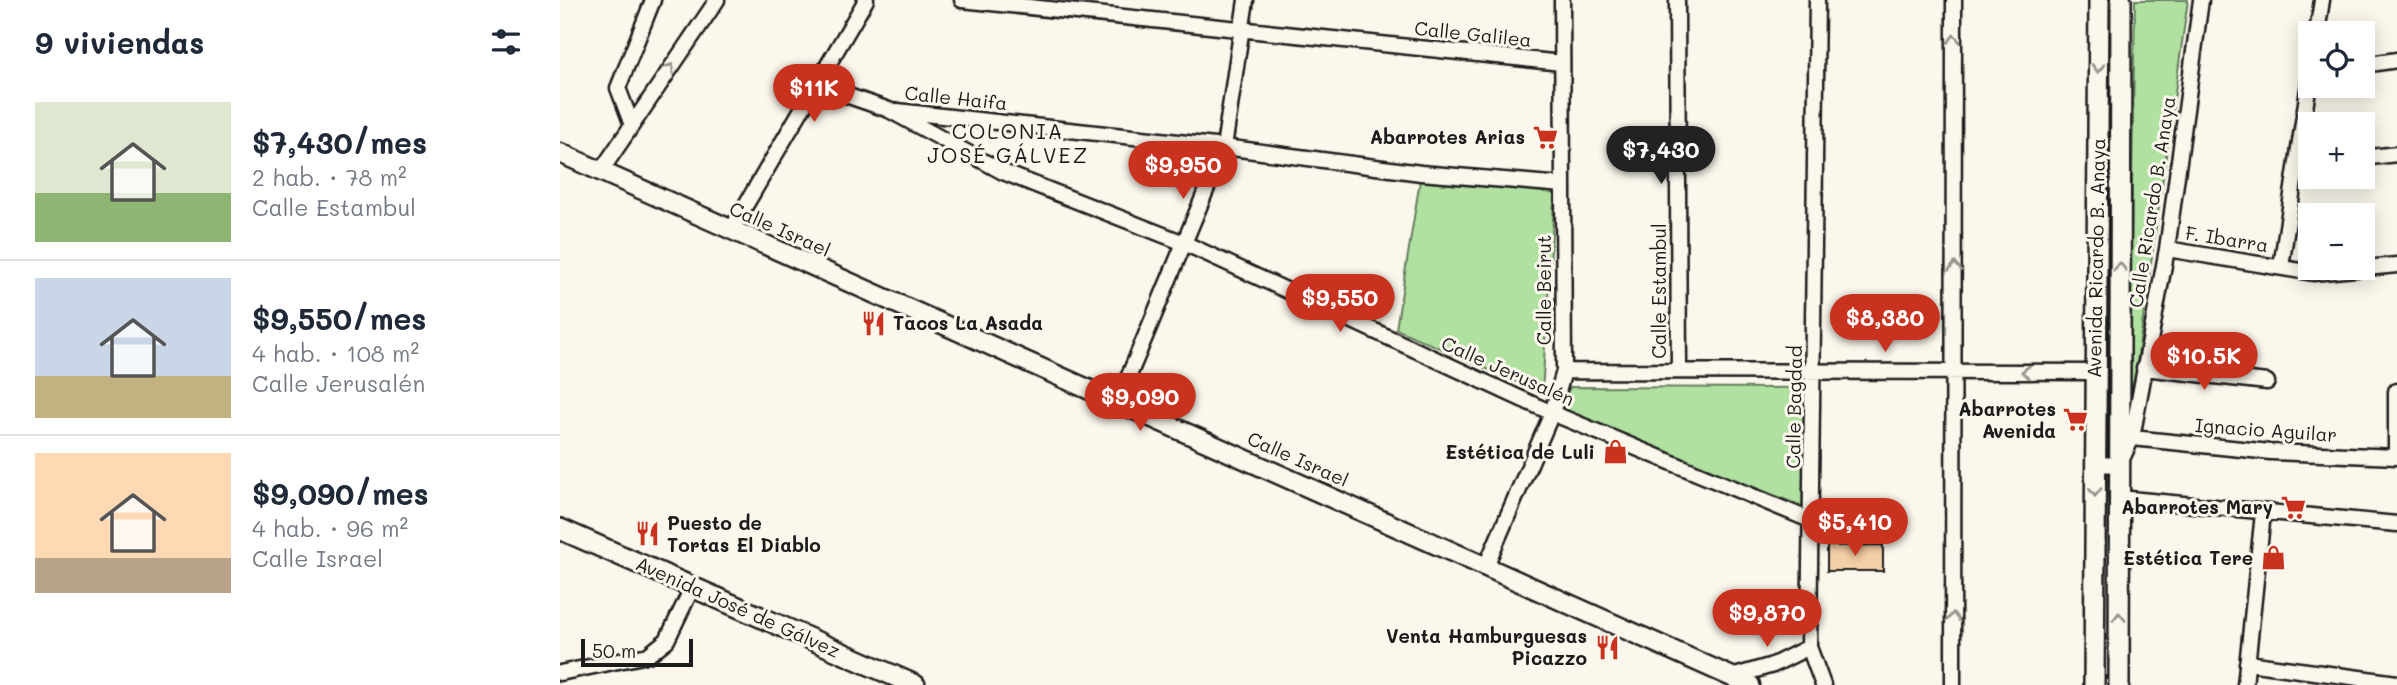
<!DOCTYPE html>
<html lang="es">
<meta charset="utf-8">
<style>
:root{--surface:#fff;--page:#f6f6f7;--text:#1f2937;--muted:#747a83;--line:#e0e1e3;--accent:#c8321e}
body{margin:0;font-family:Mali,sans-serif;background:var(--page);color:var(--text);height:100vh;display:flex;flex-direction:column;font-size:26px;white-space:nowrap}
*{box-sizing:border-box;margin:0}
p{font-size:23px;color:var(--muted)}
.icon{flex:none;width:38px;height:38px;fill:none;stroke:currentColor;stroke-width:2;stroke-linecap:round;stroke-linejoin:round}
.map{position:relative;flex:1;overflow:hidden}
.side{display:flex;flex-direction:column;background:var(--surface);width:560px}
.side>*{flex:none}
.fabs{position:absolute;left:1738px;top:21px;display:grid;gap:14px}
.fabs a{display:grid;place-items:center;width:77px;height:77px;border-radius:0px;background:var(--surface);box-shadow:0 4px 18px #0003;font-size:35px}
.scale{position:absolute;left:21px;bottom:18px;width:112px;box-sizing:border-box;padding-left:7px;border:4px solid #1c1c1c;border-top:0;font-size:19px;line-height:24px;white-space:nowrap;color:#1c1c1c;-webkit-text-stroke:5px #fbf7ec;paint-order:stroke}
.price{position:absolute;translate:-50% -60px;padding:0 16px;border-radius:24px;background:var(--accent);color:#fff;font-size:23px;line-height:46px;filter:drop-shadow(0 2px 4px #0008)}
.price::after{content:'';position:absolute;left:50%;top:42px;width:21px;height:16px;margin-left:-10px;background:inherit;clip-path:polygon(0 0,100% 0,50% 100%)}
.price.active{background:#222;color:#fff}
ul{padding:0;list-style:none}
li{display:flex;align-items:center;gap:21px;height:175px;padding:0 35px}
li+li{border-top:2px solid var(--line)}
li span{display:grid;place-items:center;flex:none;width:196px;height:140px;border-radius:0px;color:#555}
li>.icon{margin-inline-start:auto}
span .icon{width:84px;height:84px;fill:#fffc;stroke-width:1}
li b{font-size:30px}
h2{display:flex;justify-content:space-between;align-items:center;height:84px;padding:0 35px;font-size:30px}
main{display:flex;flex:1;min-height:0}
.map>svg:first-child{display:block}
.green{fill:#b0e1a1;stroke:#667e5e;stroke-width:2}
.building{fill:#f5cfa5;stroke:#1c1c1c;stroke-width:2}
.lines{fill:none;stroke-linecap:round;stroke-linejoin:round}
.minor-casing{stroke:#1c1c1c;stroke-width:19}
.tertiary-casing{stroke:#1c1c1c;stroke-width:23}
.secondary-casing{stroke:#1c1c1c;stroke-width:24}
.minor{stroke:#fbf7ec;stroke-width:14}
.tertiary{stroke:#fbf7ec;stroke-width:18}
.secondary{stroke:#fbf7ec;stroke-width:19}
.oneway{stroke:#97948e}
.labels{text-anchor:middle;stroke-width:6;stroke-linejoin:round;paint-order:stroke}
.street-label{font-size:19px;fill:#1c1c1c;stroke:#fbf7ec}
.poi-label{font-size:19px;font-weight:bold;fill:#1c1c1c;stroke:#fbf7ec;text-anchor:end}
.neighbourhood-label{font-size:21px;letter-spacing:2px;fill:#1c1c1c;stroke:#fbf7ec}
</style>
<main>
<section class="side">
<h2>9 viviendas<svg class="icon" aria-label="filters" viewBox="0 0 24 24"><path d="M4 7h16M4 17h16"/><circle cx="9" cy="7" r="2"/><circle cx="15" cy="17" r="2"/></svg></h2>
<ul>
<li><span style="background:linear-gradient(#dfe7d0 65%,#8fb573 0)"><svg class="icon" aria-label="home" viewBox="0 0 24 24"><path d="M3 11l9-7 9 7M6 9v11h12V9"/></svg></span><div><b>$7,430/mes</b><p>2 hab. · 78 m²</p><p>Calle Estambul</p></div></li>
<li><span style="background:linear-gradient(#c9d6e8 70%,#c2b280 0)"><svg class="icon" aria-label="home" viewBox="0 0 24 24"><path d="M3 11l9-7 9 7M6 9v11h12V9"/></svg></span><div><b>$9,550/mes</b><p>4 hab. · 108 m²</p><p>Calle Jerusalén</p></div></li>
<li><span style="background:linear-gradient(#ffd9b3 75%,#b9a48a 0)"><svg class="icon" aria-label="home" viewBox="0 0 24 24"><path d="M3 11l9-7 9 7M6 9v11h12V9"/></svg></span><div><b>$9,090/mes</b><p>4 hab. · 96 m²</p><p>Calle Israel</p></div></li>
</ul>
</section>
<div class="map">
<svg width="1837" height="685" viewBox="0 0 1837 685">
<rect width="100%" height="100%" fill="#fbf7ec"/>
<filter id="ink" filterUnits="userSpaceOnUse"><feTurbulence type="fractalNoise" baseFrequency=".0143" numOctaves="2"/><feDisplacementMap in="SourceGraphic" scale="14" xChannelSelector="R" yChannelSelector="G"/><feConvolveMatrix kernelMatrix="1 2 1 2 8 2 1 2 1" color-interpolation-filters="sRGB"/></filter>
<g filter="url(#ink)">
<path class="green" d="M1575,0H1628L1568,426Z
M861,174L995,186L982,393L836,329Z
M1010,387L1245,388L1244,507L1000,410Z"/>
<path class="building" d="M1323,545V571H1267V546Z"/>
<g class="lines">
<defs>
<path id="minor" d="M402,0L1002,63
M1117,0L1119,371
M1257,0L1249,647L1263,685
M1757,33L1762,0
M1810,64L1837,60
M257,85L329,110L443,172L624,243L992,413L1250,520
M337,111L664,147L861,173L1003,185
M72,125L58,88L93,0
M1802,158L1837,154
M41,171L157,0
M171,230L306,0
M1607,249L1753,273L1837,265
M1721,267L1750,76
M1584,368L1707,382
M1004,371L1534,372
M558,402L664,147L686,0
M1572,438L1711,452L1837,457
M1836,457V391
M1535,464L1559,465L1572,438L1607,249L1641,0
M1559,498L1837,524
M926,566L992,413L1004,371L1002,0
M1687,663L1837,683
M0,673L88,655L107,640L133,586
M1175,676L1213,665L1249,647
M1393,685L1394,0
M1685,685L1703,513"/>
<path id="tertiary" d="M0,153L1190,685"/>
<path id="secondary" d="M0,529L355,685
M1534,685L1539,0
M1559,685L1561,0"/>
</defs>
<use href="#minor" class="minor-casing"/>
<use href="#tertiary" class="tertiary-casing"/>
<use href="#secondary" class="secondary-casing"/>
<use href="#minor" class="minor"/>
<use href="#tertiary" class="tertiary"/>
<use href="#secondary" class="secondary"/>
</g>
<defs><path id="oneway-chevron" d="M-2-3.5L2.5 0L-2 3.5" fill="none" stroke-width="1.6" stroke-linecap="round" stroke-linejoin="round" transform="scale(1.75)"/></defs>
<g class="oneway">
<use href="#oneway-chevron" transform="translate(1394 39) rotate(-90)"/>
<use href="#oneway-chevron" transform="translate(110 68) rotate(-56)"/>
<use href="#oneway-chevron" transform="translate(1538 68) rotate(91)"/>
<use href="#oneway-chevron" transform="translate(1395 267) rotate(-90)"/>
<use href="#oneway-chevron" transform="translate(1560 267) rotate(-90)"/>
<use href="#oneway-chevron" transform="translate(1466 372) rotate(-180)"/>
<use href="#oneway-chevron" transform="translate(1535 492) rotate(90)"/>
<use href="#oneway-chevron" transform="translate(1393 617) rotate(-89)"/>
<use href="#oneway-chevron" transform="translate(1559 617) rotate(-90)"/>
</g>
</g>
<defs>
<symbol id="supermarket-bare" viewBox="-9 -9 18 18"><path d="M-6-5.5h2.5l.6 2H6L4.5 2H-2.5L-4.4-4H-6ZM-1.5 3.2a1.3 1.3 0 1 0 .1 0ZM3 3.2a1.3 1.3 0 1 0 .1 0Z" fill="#c8321e" stroke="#fbf7ec" stroke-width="2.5" paint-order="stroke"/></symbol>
<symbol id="restaurant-bare" viewBox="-9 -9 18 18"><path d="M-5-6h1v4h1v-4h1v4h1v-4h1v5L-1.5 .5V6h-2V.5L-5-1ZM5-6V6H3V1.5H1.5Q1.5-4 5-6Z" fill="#c8321e" stroke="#fbf7ec" stroke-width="2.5" paint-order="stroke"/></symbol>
<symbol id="shop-bare" viewBox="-9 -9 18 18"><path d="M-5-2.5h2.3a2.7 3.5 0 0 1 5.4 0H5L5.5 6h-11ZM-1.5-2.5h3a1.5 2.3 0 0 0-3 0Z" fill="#c8321e" stroke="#fbf7ec" stroke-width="2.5" paint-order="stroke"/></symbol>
</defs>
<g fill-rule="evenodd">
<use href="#supermarket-bare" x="968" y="120" width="35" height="35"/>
<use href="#restaurant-bare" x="296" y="306" width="35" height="35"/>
<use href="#supermarket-bare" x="1498" y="402" width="35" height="35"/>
<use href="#shop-bare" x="1038" y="434" width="35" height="35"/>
<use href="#supermarket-bare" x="1716" y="490" width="35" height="35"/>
<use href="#restaurant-bare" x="70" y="516" width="35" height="35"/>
<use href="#shop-bare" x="1696" y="540" width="35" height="35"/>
<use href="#restaurant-bare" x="1030" y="630" width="35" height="35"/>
</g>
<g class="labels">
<g class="street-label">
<text transform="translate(913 34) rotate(6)" y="7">Calle Galilea</text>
<text transform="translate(396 98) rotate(6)" y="7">Calle Haifa</text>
<text transform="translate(1592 202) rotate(-81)" y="7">Calle Ricardo B. Anaya</text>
<text transform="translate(220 229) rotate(24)" y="7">Calle Israel</text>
<text transform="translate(1667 239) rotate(9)" y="7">F. Ibarra</text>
<text transform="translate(1536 258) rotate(-89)" y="7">Avenida Ricardo B. Anaya</text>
<text transform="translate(984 290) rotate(-90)" y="7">Calle Beirut</text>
<text transform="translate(1099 291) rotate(-90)" y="7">Calle Estambul</text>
<text transform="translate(948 371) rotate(24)" y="7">Calle Jerusalén</text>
<text transform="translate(1234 407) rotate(-89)" y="7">Calle Bagdad</text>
<text transform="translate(1706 430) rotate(4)" y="7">Ignacio Aguilar</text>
<text transform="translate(738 459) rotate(24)" y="7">Calle Israel</text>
<text transform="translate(178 607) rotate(24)" y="7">Avenida José de Gálvez</text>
</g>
<g class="poi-label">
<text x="965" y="144">Abarrotes Arias</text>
<text x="333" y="330" text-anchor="start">Tacos La Asada</text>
<text x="1496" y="416">Abarrotes<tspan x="1496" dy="22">Avenida</tspan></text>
<text x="1035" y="459">Estética de Luli</text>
<text x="1713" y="514">Abarrotes Mary</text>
<text x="107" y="530" text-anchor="start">Puesto de<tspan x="107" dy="22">Tortas El Diablo</tspan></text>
<text x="1693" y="565">Estética Tere</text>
<text x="1027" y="643">Venta Hamburguesas<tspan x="1027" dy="22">Picazzo</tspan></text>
</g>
<g class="neighbourhood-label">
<text x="448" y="139">COLONIA<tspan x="448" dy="24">JOSÉ GÁLVEZ</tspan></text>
</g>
</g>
</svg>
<div class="fabs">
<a><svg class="icon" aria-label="locate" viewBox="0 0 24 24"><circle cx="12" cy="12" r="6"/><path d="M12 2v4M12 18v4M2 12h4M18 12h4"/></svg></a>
<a>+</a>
<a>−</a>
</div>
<div class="scale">50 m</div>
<b class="price" style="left:254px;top:124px">$11K</b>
<b class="price active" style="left:1101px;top:186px">$7,430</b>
<b class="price" style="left:623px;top:201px">$9,950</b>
<b class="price" style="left:780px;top:334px">$9,550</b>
<b class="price" style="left:1325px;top:354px">$8,380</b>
<b class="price" style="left:1644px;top:392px">$10.5K</b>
<b class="price" style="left:580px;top:433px">$9,090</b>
<b class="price" style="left:1295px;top:558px">$5,410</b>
<b class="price" style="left:1207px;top:649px">$9,870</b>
</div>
</main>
